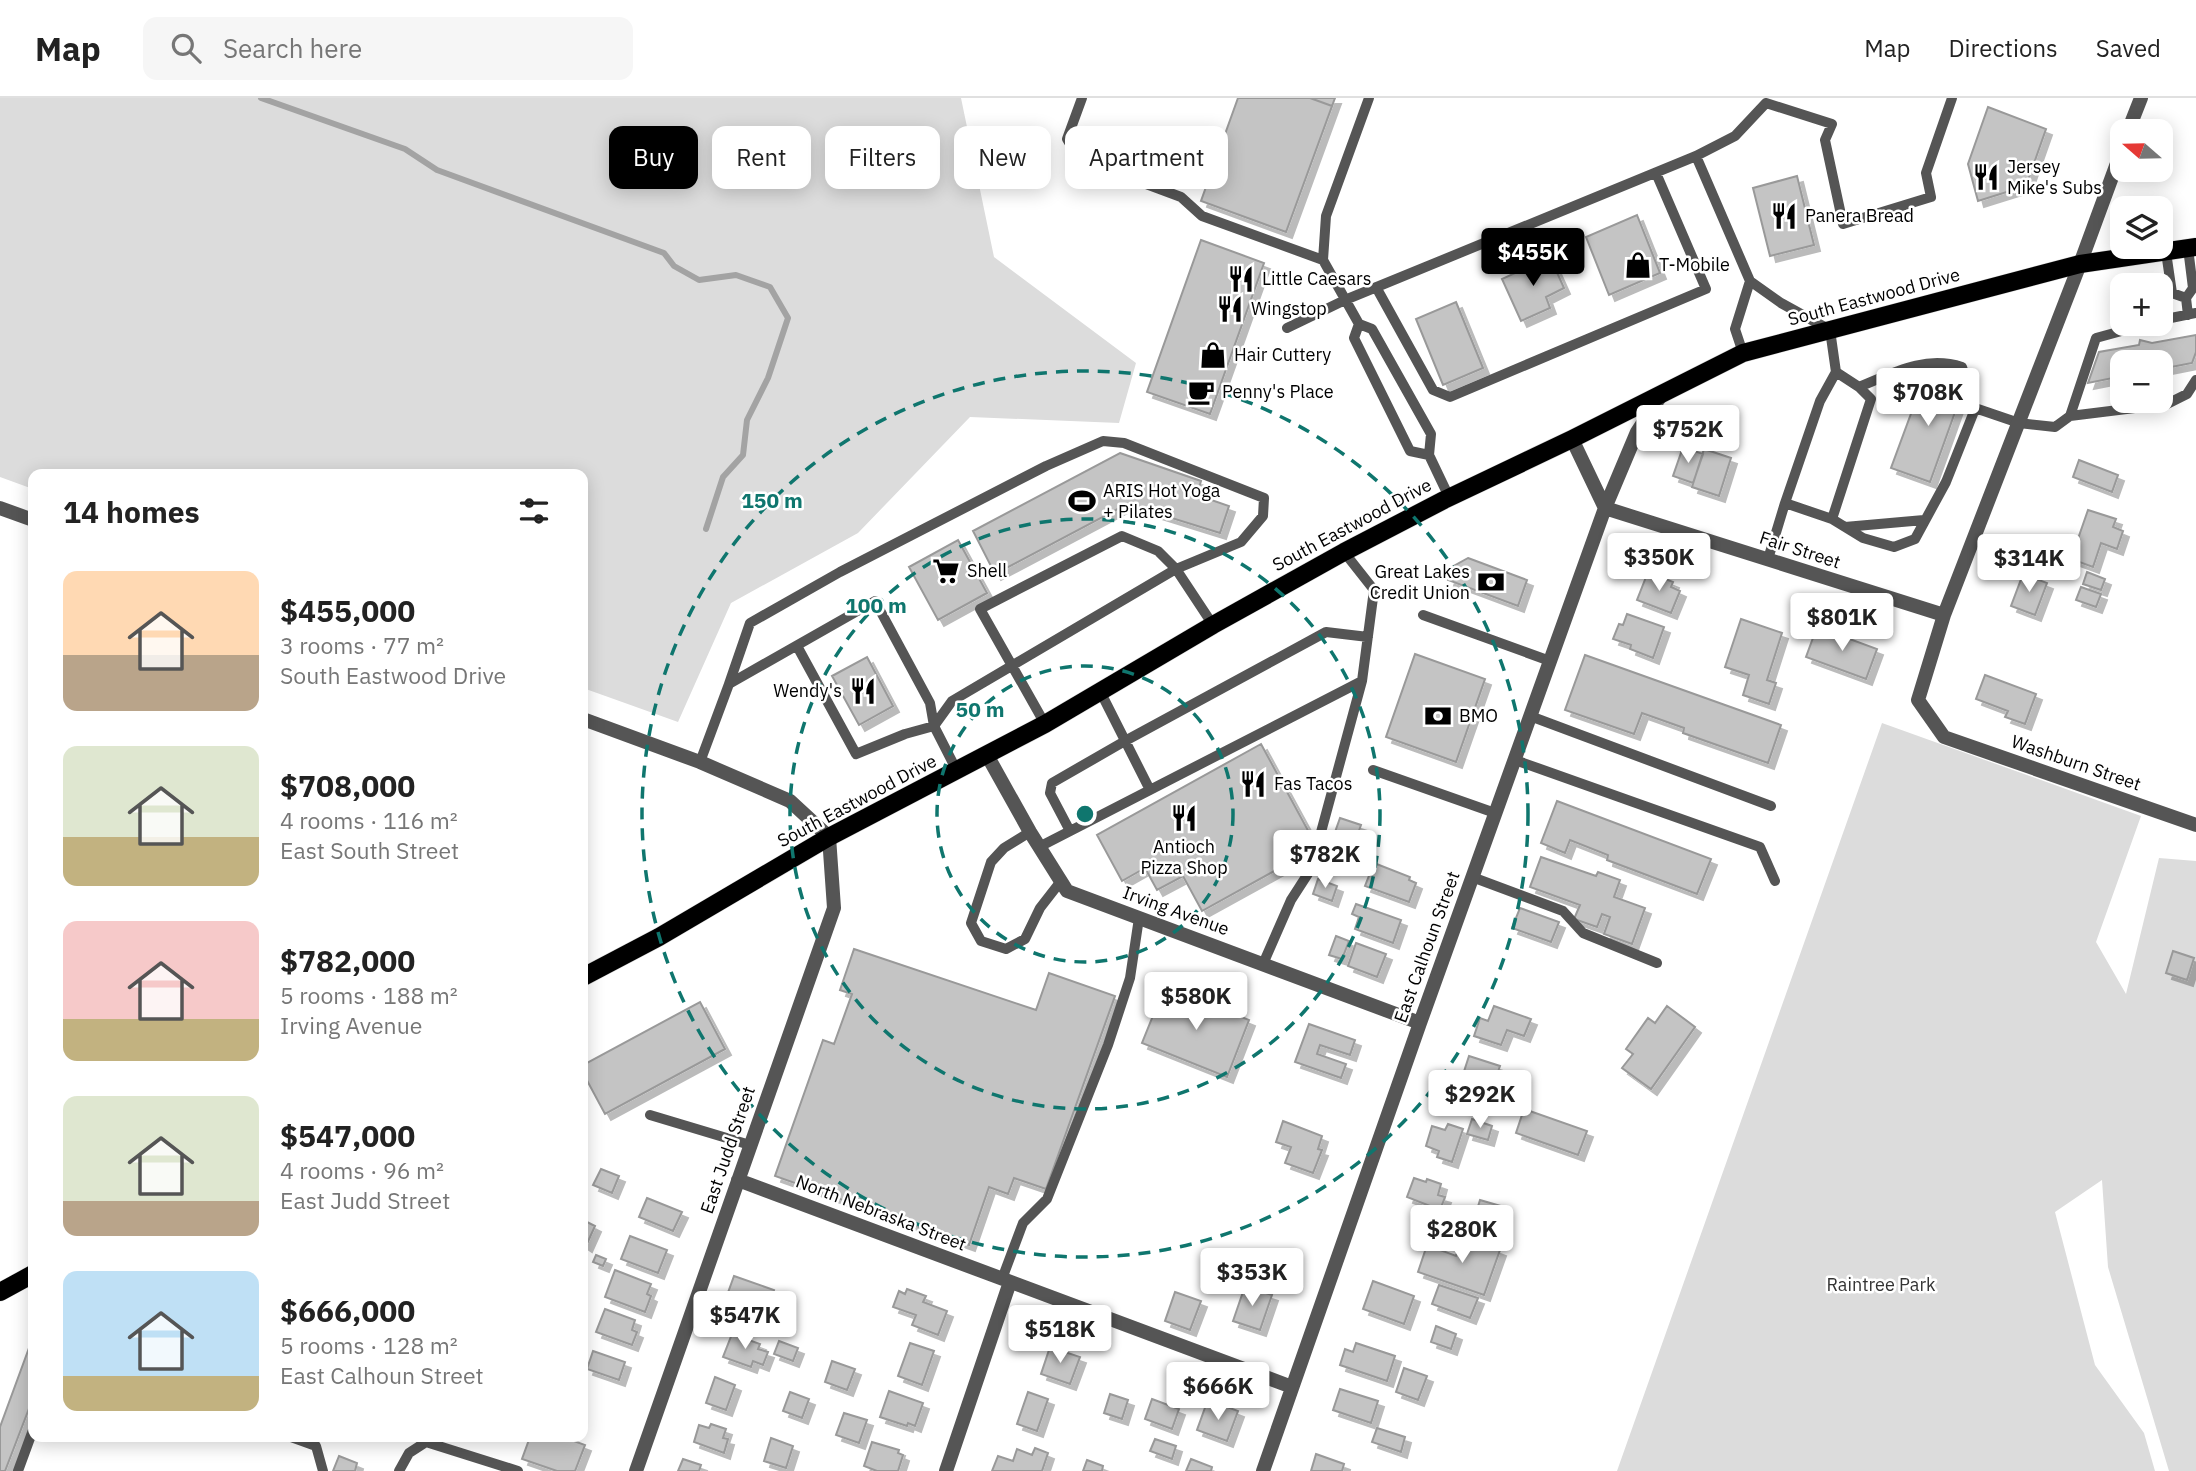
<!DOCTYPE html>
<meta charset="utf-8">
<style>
:root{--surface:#fff;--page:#f6f6f6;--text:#222;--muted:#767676;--line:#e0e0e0;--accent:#000}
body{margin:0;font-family:"IBM Plex Sans",sans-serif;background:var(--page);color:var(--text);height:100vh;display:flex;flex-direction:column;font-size:26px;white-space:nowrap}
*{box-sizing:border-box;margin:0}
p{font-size:23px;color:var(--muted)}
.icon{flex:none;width:38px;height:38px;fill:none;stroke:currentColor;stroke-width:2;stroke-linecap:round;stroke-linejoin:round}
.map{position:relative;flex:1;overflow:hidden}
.side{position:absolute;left:28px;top:371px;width:560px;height:973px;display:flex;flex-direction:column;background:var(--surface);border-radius:14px;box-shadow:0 4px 18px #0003}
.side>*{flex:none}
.guide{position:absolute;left:609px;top:28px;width:665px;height:63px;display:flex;gap:14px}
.needle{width:46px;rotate:290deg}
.fabs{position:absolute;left:2110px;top:21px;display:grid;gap:14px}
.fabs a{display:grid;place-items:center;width:63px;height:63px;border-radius:14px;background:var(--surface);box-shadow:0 4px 18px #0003;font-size:35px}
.price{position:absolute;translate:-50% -60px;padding:0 16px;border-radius:7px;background:#fff;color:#222;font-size:23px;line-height:46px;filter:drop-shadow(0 2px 4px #0008)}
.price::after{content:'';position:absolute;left:50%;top:42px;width:21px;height:16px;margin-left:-10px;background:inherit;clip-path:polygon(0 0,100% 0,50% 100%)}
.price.on{background:var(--accent);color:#fff}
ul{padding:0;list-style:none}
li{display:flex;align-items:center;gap:21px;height:175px;padding:0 35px}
li span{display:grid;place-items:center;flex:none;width:196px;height:140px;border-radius:14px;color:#555}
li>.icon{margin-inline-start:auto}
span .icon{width:84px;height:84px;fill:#fffc;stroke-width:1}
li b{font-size:30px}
h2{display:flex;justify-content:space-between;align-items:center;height:84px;padding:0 35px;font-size:30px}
.chip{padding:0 24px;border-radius:14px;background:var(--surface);box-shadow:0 4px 18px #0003;font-size:24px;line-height:63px}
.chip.on{background:var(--accent);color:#fff}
header{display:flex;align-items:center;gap:42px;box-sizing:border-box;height:98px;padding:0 35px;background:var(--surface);border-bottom:2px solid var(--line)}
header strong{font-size:33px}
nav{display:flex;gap:38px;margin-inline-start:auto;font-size:24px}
.search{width:490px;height:63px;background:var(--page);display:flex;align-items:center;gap:18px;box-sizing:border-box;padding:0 24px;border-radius:14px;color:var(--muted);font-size:26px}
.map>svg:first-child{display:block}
.green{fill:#dcdcdc}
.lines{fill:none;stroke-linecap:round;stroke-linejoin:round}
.stream{stroke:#a3a3a3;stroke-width:6}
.building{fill:#c4c4c4;stroke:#999;stroke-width:2;filter:url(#shadow)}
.primary-casing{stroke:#dbdbdb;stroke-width:19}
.service{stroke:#555;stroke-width:10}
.minor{stroke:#555;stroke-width:14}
.tertiary{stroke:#555;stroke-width:14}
.primary{stroke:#000;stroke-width:18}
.ring{fill:none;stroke:#0f766e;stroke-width:3.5;stroke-dasharray:12 9}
.labels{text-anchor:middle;stroke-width:5;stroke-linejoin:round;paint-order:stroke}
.poi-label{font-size:18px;fill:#000;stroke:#fff;text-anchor:start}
.street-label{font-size:18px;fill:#000;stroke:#fff}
.park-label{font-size:18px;fill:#333;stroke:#fff}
.centre{fill:#0f766e;stroke:#fff;stroke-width:3.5}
.ring-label{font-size:21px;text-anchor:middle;font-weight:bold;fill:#0f766e;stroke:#fff;stroke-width:5;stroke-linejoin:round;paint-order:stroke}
</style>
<header>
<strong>Map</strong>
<div class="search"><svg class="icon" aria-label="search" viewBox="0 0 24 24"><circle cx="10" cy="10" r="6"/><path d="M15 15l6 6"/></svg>Search here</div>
<nav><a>Map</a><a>Directions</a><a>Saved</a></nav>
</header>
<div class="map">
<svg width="2196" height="1373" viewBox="0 0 2196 1373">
<defs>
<filter id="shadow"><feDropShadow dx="6" dy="6" stdDeviation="0" flood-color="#0004"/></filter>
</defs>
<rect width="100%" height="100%" fill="#fff"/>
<path class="green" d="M0,0H961L994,159L1136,265L1119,325L970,319L858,435L731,505L678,624L583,590V376H33V391L0,379Z
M1882,625L2141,718L2096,844L2126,896L2159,760L2196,763V1373H2169L2108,1169L2102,1082L2055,1114L2095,1267L2144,1335L2155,1373H1617Z"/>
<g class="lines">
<path class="stream" d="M261,0L405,51L437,72L664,155L674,168L699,182L736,177L770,189L788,220L768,280L747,322L743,357L723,379L706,431"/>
</g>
<path class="building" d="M1238,0H1310L1332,8L1286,134L1201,103Z
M1310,0H1335L1332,8Z
M1988,9L2046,31L2026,88L1978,103L1968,66Z
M1797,78L1814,147L1770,158L1753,90Z
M1637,117L1660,175L1609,197L1586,139Z
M1201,142L1264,165L1210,316L1147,294Z
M1550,159L1564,190L1546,199L1550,210L1521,223L1502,181Z
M1456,204L1483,270L1443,287L1416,221Z
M2196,237V254L2192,265L2161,271V264H2123V278L2088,285L2099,254L2139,247L2140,242L2152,245Z
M1926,275L1964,289L1930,384L1891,370Z
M1683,349L1703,356L1693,385L1673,378Z
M1704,351L1731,360L1719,398L1692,389Z
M1120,355L1201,383L1197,397L1229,408L1220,435L1127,406L995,476L973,433Z
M2079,362L2118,377L2112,394L2073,379Z
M2088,412L2116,421L2113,429L2123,433L2117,451L2101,445L2093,469L2071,461Z
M958,442L987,495L938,522L909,469Z
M1468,460L1527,482L1518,508L1448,482L1452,469Z
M1648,474L1673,484L1671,489L1680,493L1671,515L1637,502Z
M2087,474L2105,481L2101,492L2083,486Z
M2023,476L2047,485L2035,517L2011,508Z
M2081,489L2101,496L2096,509L2076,502Z
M1627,516L1664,529L1653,560L1630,551L1631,547L1613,541L1619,526L1623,527Z
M1741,521L1782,535L1767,582L1776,585L1769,606L1743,597L1749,577L1725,569Z
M1817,529L1877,551L1866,581L1806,559Z
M1415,556L1485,581L1456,664L1386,639Z
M1585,557L1781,627L1768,665L1683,635L1684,630L1642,615L1634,636L1565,612Z
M867,559L893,608L859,627L832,578Z
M1985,577L2036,596L2025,626L2005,619L2008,613L1976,601Z
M1261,646L1311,738L1305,756L1202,813L1183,778L1157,792L1145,770L1122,783L1097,737Z
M1557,703L1711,761L1697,796L1607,762L1608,757L1570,742L1565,755L1541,745Z
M1340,720L1361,727L1350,759L1329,751Z
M1541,759L1596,778L1598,774L1620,782L1614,799L1645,810L1632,846L1604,836L1610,819L1602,816L1597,829L1574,821L1580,807L1530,789Z
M1374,765L1410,779L1409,782L1416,785L1409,804L1365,788Z
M1318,781L1337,788L1332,803L1313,796Z
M1356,806L1401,822L1393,845L1355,831L1359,819L1352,816Z
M1520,810L1559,824L1551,844L1512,830Z
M1336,838L1349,843L1342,861L1329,857Z
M1356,845L1386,856L1377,879L1348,868Z
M854,851L1036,912L1049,875L1115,898L1046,1091L1014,1080L1008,1096L989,1089L969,1147L775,1078L823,942L834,946L852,896L840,892Z
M2173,853L2194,860L2187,882L2166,875Z
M1165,888L1249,922L1227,979L1142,945Z
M700,904L725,951L605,1016L583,975V967Z
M1494,908L1531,921L1524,938L1507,932L1501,947L1474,938L1480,920L1488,923Z
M1667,908L1695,929L1651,991L1622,970L1633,956L1626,951L1648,920L1655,925Z
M1309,926L1355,942L1350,957L1320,947L1317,956L1346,966L1341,980L1295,964Z
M1469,958L1500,968L1490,997L1494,998L1491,1005L1477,1000L1478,996L1459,989Z
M1524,1011L1587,1033L1578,1057L1516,1035Z
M1472,1021L1492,1028L1488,1042L1467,1036Z
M1283,1023L1322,1038L1318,1051L1322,1052L1313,1075L1285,1065L1291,1049L1276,1044Z
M1448,1026L1463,1031L1452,1064L1437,1059L1439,1053L1426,1048L1432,1028L1445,1032Z
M601,1071L619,1078L612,1095L593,1087Z
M1414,1080L1426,1084L1427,1081L1441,1086L1438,1097L1445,1099L1440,1112L1407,1099Z
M647,1100L682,1114L673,1133L639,1119Z
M1480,1102L1504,1109L1496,1136L1472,1128Z
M583,1122L595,1128L586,1148L583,1146Z
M630,1138L667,1152L658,1175L621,1161Z
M1463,1138L1500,1152L1484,1197L1418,1174L1427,1147L1456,1158Z
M596,1157L606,1161L603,1168L593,1164Z
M615,1172L651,1186L647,1196L651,1198L645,1214L605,1199Z
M734,1178L774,1192L765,1217L725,1203Z
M1373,1183L1414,1198L1404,1226L1363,1211Z
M1439,1187L1478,1200L1470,1220L1432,1206Z
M1245,1188L1272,1197L1260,1232L1233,1223Z
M907,1191L926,1198L923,1204L947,1213L938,1237L912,1227L916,1217L893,1209L899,1193L905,1196Z
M1175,1194L1201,1203L1190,1232L1165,1223Z
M605,1211L635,1222L632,1232L637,1234L632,1247L596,1234Z
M1436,1228L1456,1236L1451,1251L1431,1244Z
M732,1236L760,1246L758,1251L768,1254L763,1267L753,1263L751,1269L723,1259Z
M33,1239V1300L5,1373H0V1329Z
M779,1243L798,1250L793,1263L774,1256Z
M910,1245L934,1253L922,1287L898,1278Z
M1356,1245L1395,1258L1387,1283L1340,1267L1345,1251L1353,1254Z
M1050,1249L1080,1259L1070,1286L1041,1276Z
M593,1253L625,1264L619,1282L587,1271Z
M832,1263L855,1271L847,1292L825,1284Z
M1404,1270L1427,1278L1418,1302L1396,1294Z
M715,1279L735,1287L726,1312L706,1305Z
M1340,1291L1378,1303L1371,1325L1333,1312Z
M889,1293L923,1305L915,1328L908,1325L907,1328L880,1319Z
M790,1294L809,1301L802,1320L783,1313Z
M1028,1294L1048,1301L1037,1333L1017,1326Z
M1110,1296L1128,1302L1122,1321L1104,1315Z
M1152,1301L1179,1311L1172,1331L1145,1321Z
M1206,1307L1220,1312L1222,1307L1238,1313L1227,1343L1197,1332Z
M844,1315L867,1322L859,1345L836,1337Z
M711,1326L726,1331L723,1340L728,1341L724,1355L694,1344L699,1327L709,1330Z
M1377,1330L1405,1339L1401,1354L1372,1344Z
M530,1339H563L585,1347L575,1373H557L522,1361Z
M771,1340L793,1348L786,1370L764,1363Z
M1155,1341L1176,1348L1172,1361L1150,1353Z
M872,1344L899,1352L898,1355L903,1357L898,1373H877L864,1368Z
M1035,1350L1048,1355L1042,1373H992L998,1358L1013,1363L1017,1351L1032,1357Z
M1316,1356L1344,1366L1342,1373H1311Z
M339,1358L357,1365L355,1373H333Z
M683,1361L701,1367L699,1373H678Z
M1191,1361L1212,1369L1211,1373H1186Z
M1087,1362L1103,1368L1102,1373H1083Z"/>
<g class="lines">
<defs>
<path id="primary" d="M583,879L659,839L829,739L1045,626L1213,527L1344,454L1444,402L1572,341L1743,255L2080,166L2196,149
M0,1194L33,1176"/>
</defs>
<use href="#primary" class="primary-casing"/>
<path class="service" d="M1082,0L1067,41L1079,61L1181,99L1202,118L1323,162L1359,226
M1696,58L1750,183L1781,205L1830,232L1836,274L1820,303L1785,405L1832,421L1871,301L1859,289L1836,274
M2166,154L2172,195L2186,200
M1323,162L1326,118L1369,0
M1376,189L1433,292L1450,299L1706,191L1656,75
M2188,217L2186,200L2193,190L2188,150
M2161,222L2196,215
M1287,230L1345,202L1696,58L1735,38L1766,5L1832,26L1825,42L1843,126L1931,99L1926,75L1952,0
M1743,255L1735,231L1750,183
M1975,310L2019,325L2055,329L2070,318L2096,240L2147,226
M2070,318L2167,306L2187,296L2196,282
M1429,357L1410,353L1354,240L1359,226L1372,231L1431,336L1429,357L1449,399
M1832,421L1863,440L1894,449L1915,441L1946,384L1973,316L1975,310L1962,269C1925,257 1893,275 1859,289
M1845,429L1924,422
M1768,461L1785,405
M1423,517L1550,563
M797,548L856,656L905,636L934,628L952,603L1176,471L1158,453L1122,438L980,511L1045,626
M729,586L750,525L840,474L1046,368L1103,343L1124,345L1264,400L1263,418L1241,444L1176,471L1213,527
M1100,593L1150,692
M1530,618L1771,708
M1515,662L1760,749L1775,783
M700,664L729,586L875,503L930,605L934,628L957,673
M1373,672L1495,715
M1070,733L1050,695L1052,685L1125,643L1326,534L1368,539
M1030,734L1004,750L991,764L971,825L981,843L1006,851L1025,841L1040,810L1061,783
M1039,749L1362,583L1374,492L1344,454
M1472,779L1563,813L1583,835L1657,865
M1263,866L1291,802L1311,771L1362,583
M650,1017L750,1047
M1002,1181L1023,1125L1047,1101L1108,947L1130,880L1139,820
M291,1339L316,1348L323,1373
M18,1373L33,1332
M399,1373L409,1355L426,1344L518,1373"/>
<path class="minor" d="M2080,166L1944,517L1918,602L1944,639L2196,727
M1572,341L1605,410
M0,410L33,422
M1605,410L1944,517
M583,621L700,664L790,703L829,739L834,810L636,1373
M987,657L1030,734L1067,793L1420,925
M738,1082L1292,1289
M946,1373L1010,1184
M1263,1373L1420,925L1605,410L1637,334L1662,296"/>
<path class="tertiary" d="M2128,33L2141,0
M2080,166L2123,49"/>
<use href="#primary" class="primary"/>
</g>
<g class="ring">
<circle cx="1085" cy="716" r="148"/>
<circle cx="1085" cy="716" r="295"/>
<circle cx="1085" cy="716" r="443"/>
</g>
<defs>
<symbol id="restaurant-bare" viewBox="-9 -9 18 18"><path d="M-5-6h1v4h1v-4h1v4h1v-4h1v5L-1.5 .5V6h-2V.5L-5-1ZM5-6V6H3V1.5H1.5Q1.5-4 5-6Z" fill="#000" stroke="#fff" stroke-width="2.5" paint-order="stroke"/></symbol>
<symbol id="shop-bare" viewBox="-9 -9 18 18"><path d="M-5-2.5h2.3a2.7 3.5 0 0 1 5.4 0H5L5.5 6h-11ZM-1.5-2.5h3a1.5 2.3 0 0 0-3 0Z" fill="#000" stroke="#fff" stroke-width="2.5" paint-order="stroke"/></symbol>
<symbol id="cafe-bare" viewBox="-9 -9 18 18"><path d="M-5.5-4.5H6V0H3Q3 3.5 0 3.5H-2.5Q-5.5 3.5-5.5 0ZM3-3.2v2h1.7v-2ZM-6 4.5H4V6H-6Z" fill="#000" stroke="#fff" stroke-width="2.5" paint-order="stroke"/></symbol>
<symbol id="stadium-bare" viewBox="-9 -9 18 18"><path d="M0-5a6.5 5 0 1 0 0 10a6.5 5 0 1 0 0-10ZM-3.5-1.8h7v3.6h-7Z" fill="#000" stroke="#fff" stroke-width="2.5" paint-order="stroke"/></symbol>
<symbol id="supermarket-bare" viewBox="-9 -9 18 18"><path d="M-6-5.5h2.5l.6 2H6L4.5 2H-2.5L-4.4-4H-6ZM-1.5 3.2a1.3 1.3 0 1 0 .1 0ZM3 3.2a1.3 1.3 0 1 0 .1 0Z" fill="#000" stroke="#fff" stroke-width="2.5" paint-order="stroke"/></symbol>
<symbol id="bank-bare" viewBox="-9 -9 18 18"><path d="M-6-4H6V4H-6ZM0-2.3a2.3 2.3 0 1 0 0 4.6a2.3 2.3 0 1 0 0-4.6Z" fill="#000" stroke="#fff" stroke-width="2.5" paint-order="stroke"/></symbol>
</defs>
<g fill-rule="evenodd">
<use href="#restaurant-bare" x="1967" y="60" width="38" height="38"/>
<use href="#restaurant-bare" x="1765" y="99" width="38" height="38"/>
<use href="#shop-bare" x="1619" y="148" width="38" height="38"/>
<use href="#restaurant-bare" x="1222" y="162" width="38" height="38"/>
<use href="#restaurant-bare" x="1211" y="192" width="38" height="38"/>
<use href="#shop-bare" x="1194" y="238" width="38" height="38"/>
<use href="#cafe-bare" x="1182" y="275" width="38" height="38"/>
<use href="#stadium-bare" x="1063" y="384" width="38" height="38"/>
<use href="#supermarket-bare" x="927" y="454" width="38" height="38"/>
<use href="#bank-bare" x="1472" y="465" width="38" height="38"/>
<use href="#restaurant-bare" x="844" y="574" width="38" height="38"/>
<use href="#bank-bare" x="1419" y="599" width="38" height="38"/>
<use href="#restaurant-bare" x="1234" y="667" width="38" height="38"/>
<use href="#restaurant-bare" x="1165" y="701" width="38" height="38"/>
</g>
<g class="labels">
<g class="poi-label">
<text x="2007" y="75">Jersey<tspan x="2007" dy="21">Mike's Subs</tspan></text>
<text x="1805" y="124">Panera Bread</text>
<text x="1659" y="173">T-Mobile</text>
<text x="1262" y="187">Little Caesars</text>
<text x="1251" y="217">Wingstop</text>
<text x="1234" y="263">Hair Cuttery</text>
<text x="1222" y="300">Penny's Place</text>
<text x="1103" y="399">ARIS Hot Yoga<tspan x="1103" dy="21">+ Pilates</tspan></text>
<text x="967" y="479">Shell</text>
<text x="1470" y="480" text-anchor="end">Great Lakes<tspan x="1470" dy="21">Credit Union</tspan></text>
<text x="842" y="599" text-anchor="end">Wendy's</text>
<text x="1459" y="624">BMO</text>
<text x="1274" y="692">Fas Tacos</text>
<text x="1184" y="755" text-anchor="middle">Antioch<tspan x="1184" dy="21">Pizza Shop</tspan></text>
</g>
<g class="street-label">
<text transform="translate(1874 199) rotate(-15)" y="6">South Eastwood Drive</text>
<text transform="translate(1352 427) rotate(-28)" y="6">South Eastwood Drive</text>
<text transform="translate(1800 452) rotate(18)" y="6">Fair Street</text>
<text transform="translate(2076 665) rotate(19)" y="6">Washburn Street</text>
<text transform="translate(857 703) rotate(-28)" y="6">South Eastwood Drive</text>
<text transform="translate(1176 813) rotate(20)" y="6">Irving Avenue</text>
<text transform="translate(1427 849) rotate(-70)" y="6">East Calhoun Street</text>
<text transform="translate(728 1052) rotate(-71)" y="6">East Judd Street</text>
<text transform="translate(881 1115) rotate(21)" y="6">North Nebraska Street</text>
</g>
<g class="park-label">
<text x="1881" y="1193">Raintree Park</text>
</g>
</g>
<circle cx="1085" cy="716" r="10" class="centre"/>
<g class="ring-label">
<text x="772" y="410">150 m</text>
<text x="876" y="515">100 m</text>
<text x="980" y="619">50 m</text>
</g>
</svg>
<div class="fabs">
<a><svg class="needle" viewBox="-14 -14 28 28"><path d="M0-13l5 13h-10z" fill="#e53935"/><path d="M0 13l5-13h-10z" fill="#767676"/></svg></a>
<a><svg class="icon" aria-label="layers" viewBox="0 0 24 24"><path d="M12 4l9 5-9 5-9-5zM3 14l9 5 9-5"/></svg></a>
<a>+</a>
<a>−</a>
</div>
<b class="price on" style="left:1533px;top:190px">$455K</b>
<b class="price" style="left:1928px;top:330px">$708K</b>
<b class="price" style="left:1688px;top:367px">$752K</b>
<b class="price" style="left:1659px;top:495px">$350K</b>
<b class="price" style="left:2029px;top:496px">$314K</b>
<b class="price" style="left:1842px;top:555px">$801K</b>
<b class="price" style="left:1325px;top:792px">$782K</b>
<b class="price" style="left:1196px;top:934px">$580K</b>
<b class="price" style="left:1480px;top:1032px">$292K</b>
<b class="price" style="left:1462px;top:1167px">$280K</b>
<b class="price" style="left:1252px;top:1210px">$353K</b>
<b class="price" style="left:745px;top:1253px">$547K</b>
<b class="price" style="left:1060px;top:1267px">$518K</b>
<b class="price" style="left:1218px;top:1324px">$666K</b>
<div class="guide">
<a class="chip on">Buy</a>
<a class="chip">Rent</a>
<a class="chip">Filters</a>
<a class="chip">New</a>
<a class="chip">Apartment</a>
</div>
<section class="side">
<h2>14 homes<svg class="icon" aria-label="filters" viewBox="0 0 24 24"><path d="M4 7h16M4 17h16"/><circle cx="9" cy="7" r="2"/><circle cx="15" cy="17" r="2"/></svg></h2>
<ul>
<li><span style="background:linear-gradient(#ffd9b3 60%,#b9a48a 0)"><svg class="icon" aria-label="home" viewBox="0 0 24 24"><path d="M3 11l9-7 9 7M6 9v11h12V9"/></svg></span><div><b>$455,000</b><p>3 rooms · 77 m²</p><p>South Eastwood Drive</p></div></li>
<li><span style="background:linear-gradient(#dfe7d0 65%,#c2b280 0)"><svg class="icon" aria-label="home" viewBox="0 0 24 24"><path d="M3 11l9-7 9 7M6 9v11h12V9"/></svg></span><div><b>$708,000</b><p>4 rooms · 116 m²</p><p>East South Street</p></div></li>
<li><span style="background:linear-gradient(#f6c9c9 70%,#c2b280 0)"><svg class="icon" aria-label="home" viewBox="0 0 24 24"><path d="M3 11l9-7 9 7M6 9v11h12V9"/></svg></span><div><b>$782,000</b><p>5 rooms · 188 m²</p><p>Irving Avenue</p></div></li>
<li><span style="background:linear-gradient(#dfe7d0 75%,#b9a48a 0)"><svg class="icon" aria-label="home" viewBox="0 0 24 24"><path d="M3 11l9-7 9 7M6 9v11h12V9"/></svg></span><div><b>$547,000</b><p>4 rooms · 96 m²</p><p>East Judd Street</p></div></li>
<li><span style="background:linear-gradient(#bfe0f5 75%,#c2b280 0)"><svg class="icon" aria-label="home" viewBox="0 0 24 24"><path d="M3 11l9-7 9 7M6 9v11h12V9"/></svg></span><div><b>$666,000</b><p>5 rooms · 128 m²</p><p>East Calhoun Street</p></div></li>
</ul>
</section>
</div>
